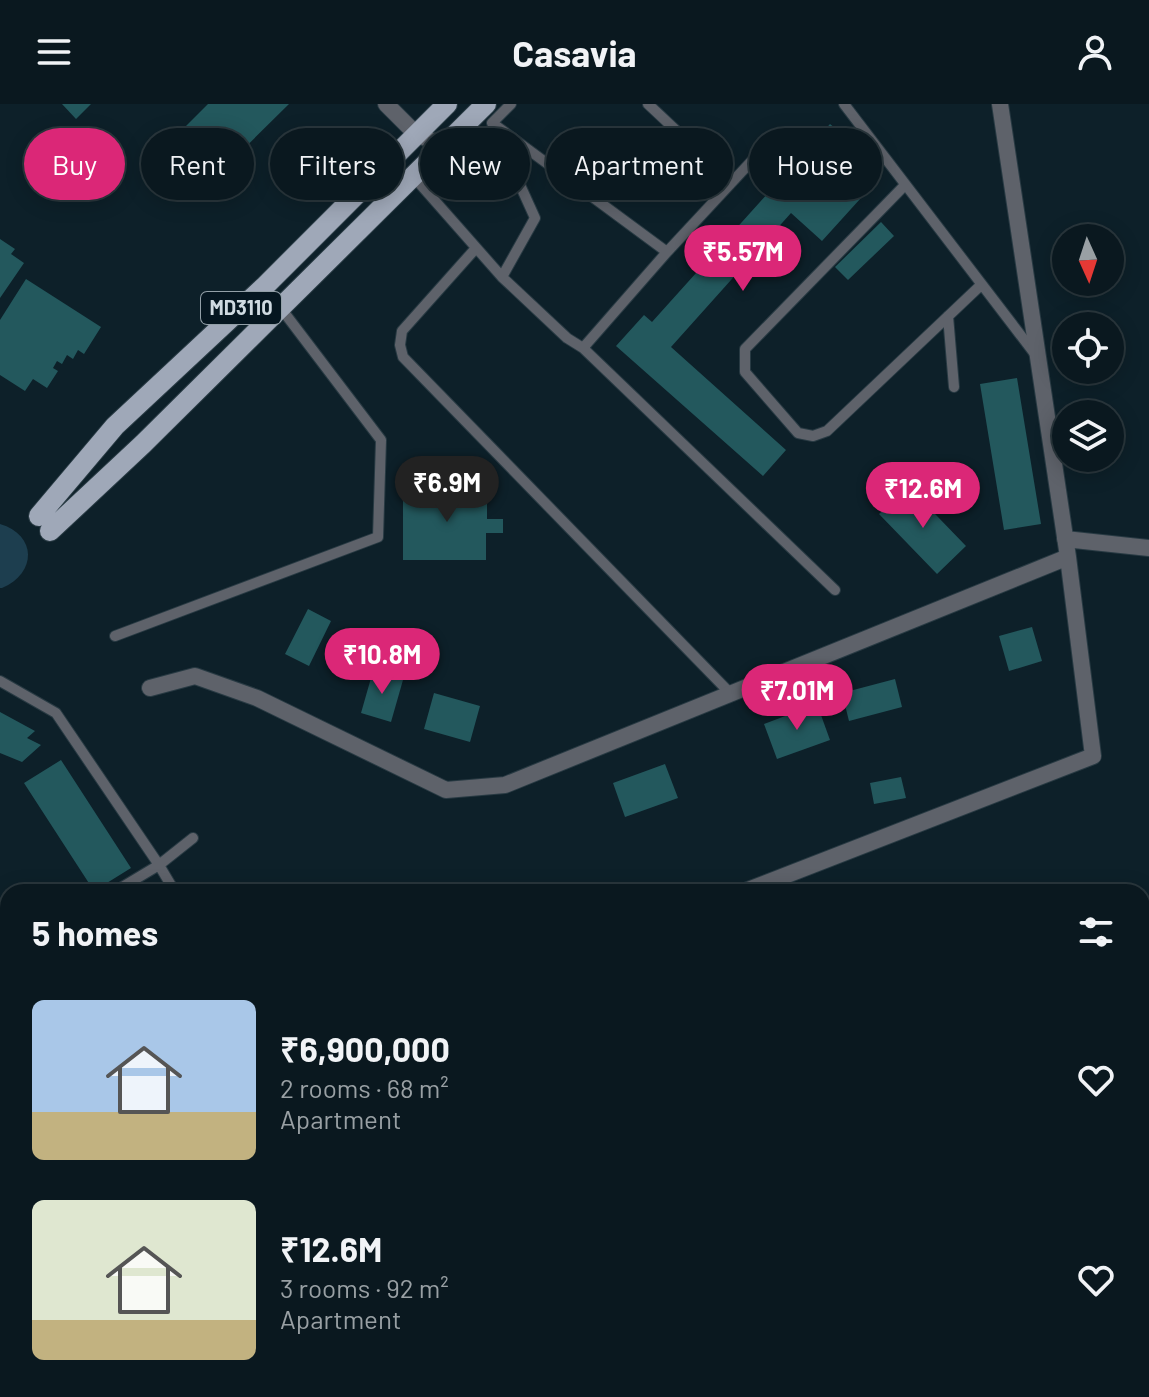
<!DOCTYPE html>
<meta charset="utf-8">
<style>
:root{--surface:#0a181f;--page:#18252c;--text:#f1f3f6;--muted:#99a0a4;--line:#2a373d;--accent:#db2777}
body{margin:0;font-family:Barlow,sans-serif;background:var(--page);color:var(--text);height:100vh;display:flex;flex-direction:column;font-size:30px;white-space:nowrap}
*{box-sizing:border-box;margin:0}
p{font-size:26px;color:var(--muted)}
.icon{flex:none;width:44px;height:44px;fill:none;stroke:currentColor;stroke-width:2;stroke-linecap:round;stroke-linejoin:round}
.map{position:relative;flex:1;overflow:hidden}
.drawer{position:absolute;left:0px;top:780px;width:1150px;height:514px;display:flex;flex-direction:column;background:var(--surface);border-radius:24px 24px 0 0;box-shadow:0 4px 20px #0003,0 0 0 2px var(--line)}
.drawer>*{flex:none}
.banner{position:absolute;left:24px;top:24px;width:1102px;height:72px;display:flex;gap:16px}
.needle{width:52px;rotate:177deg}
.tools{position:absolute;left:1052px;top:120px;display:grid;gap:16px}
.tools a{display:grid;place-items:center;width:72px;height:72px;border-radius:50%;background:var(--surface);box-shadow:0 4px 20px #0003,0 0 0 2px var(--line);font-size:40px}
.price{position:absolute;translate:-50% -68px;padding:0 18px;border-radius:28px;background:var(--accent);color:#fff;font-size:26px;line-height:52px;filter:drop-shadow(0 2px 4px #0008)}
.price::after{content:'';position:absolute;left:50%;top:48px;width:24px;height:18px;margin-left:-12px;background:inherit;clip-path:polygon(0 0,100% 0,50% 100%)}
.price.current{background:#222;color:#fff}
ul{padding:0;list-style:none}
li{display:flex;align-items:center;gap:24px;height:200px;padding:0 32px}
li span{display:grid;place-items:center;flex:none;width:224px;height:160px;border-radius:12px;color:#555}
li>.icon{margin-inline-start:auto}
span .icon{width:96px;height:96px;fill:#fffc;stroke-width:1}
li b{font-size:34px}
h2{display:flex;justify-content:space-between;align-items:center;height:96px;padding:0 32px;font-size:34px}
.chip{padding:0 28px;border-radius:36px;background:var(--surface);box-shadow:0 4px 20px #0003,0 0 0 2px var(--line);font-size:28px;line-height:72px}
.chip.current{background:var(--accent);color:#fff}
header{display:flex;justify-content:space-between;align-items:center;height:104px;padding:0 32px;background:var(--surface);font-size:36px;font-weight:700}
.map>svg:first-child{display:block}
.green{fill:#1d3e4f}
.building{fill:#23585d}
.lines{fill:none;stroke-linecap:round;stroke-linejoin:round}
.service-casing{stroke:#283a43;stroke-width:12}
.minor-casing{stroke:#283a43;stroke-width:18}
.primary-casing{stroke:#283a43;stroke-width:22}
.service{stroke:#5e626a;stroke-width:10}
.minor{stroke:#5e626a;stroke-width:16}
.primary{stroke:#9fa8b8;stroke-width:20}
.labels{text-anchor:middle;stroke-width:6;stroke-linejoin:round;paint-order:stroke}
.shield{fill:#051620;stroke:#929fa7;stroke-width:2}
.shield-label{font-size:20px;font-weight:bold;fill:#cfdae1}
</style>
<header><svg class="icon" aria-label="menu" viewBox="0 0 24 24"><path d="M4 6h16M4 12h16M4 18h16"/></svg>Casavia<svg class="icon" aria-label="person" viewBox="0 0 24 24"><circle cx="12" cy="8" r="4"/><path d="M4 21q1-7 8-7t8 7"/></svg></header>
<div class="map">
<svg width="1149" height="1293" viewBox="0 0 1149 1293">
<rect width="100%" height="100%" fill="#0d2029"/>
<path class="green" d="M0,420C37,431 37,469 2,484H0Z"/>
<path class="building" d="M62,0H91L76,15Z
M208,0H289L197,91L157,51Z
M830,20L847,34L833,50L870,84L822,137L791,109L671,243L786,346L763,372L616,242L644,211L652,218Z
M881,118L894,132L848,176L835,163Z
M0,135L15,145L11,150L24,159L0,194Z
M26,175L101,223L84,250L78,246L73,255L67,251L62,260L57,257L53,264L58,267L47,284L33,275L25,287L0,271V216Z
M1017,274L1041,420L1004,426L980,280Z
M909,383L966,442L937,470L879,410Z
M403,385H487V415H503V429H486V456H403Z
M308,505L331,517L309,562L285,550Z
M1032,523L1042,557L1009,567L999,532Z
M373,567L403,576L391,618L361,609Z
M895,575L902,603L849,617L842,589Z
M434,589L480,602L470,638L424,625Z
M817,600L830,636L777,655L764,620Z
M0,608L35,627L27,634L41,641L22,658L0,649Z
M61,656L131,764L94,787L24,679Z
M665,660L678,694L625,713L613,679Z
M901,673L906,694L874,700L870,679Z
M589,1286H619L622,1293H592Z
M842,1286H844L847,1293H824Z"/>
<g class="lines">
<defs>
<path id="service" d="M511,0L492,19L535,114L502,173L567,234L583,244L667,148L761,47
M648,0L731,78
M844,0L1035,250
M495,21L667,148
M413,72L502,173
M905,81L745,245V268L798,329L813,332L827,327L981,181
M476,144L402,227L400,241L403,253L730,589
M948,212L954,283
M583,244L835,486
M115,532L378,433L381,336L280,203
M0,577L56,609L159,761L175,788
M114,788L159,761L193,734
M1142,1215L1149,1212
M956,1293L972,1286"/>
<path id="minor" d="M386,0L416,30L442,41
M1065,435L1149,444
M150,584L195,572L257,594L446,686L505,681L1068,453
M743,788L1093,652L1068,453L1000,0
M0,1237L8,1243
M44,1286L48,1293
M884,1286L886,1293
M745,1293L763,1286"/>
<path id="primary" d="M39,412L115,322L265,182L447,0
M50,427L143,340L486,0"/>
</defs>
<use href="#service" class="service-casing"/>
<use href="#minor" class="minor-casing"/>
<use href="#primary" class="primary-casing"/>
<use href="#service" class="service"/>
<use href="#minor" class="minor"/>
<use href="#primary" class="primary"/>
</g>
<g class="labels">
<rect class="shield" x="201" y="188" width="80" height="32" rx="6"/>
<g class="shield-label">
<text x="241" y="211">MD3110</text>
</g>
</g>
</svg>
<div class="tools">
<a><svg class="needle" viewBox="-14 -14 28 28"><path d="M0-13l5 13h-10z" fill="#e53935"/><path d="M0 13l5-13h-10z" fill="#99a0a4"/></svg></a>
<a><svg class="icon" aria-label="locate" viewBox="0 0 24 24"><circle cx="12" cy="12" r="6"/><path d="M12 2v4M12 18v4M2 12h4M18 12h4"/></svg></a>
<a><svg class="icon" aria-label="layers" viewBox="0 0 24 24"><path d="M12 4l9 5-9 5-9-5zM3 14l9 5 9-5"/></svg></a>
</div>
<b class="price" style="left:743px;top:189px">₹5.57M</b>
<b class="price current" style="left:447px;top:420px">₹6.9M</b>
<b class="price" style="left:923px;top:426px">₹12.6M</b>
<b class="price" style="left:382px;top:592px">₹10.8M</b>
<b class="price" style="left:797px;top:628px">₹7.01M</b>
<div class="banner">
<a class="chip current">Buy</a>
<a class="chip">Rent</a>
<a class="chip">Filters</a>
<a class="chip">New</a>
<a class="chip">Apartment</a>
<a class="chip">House</a>
</div>
<section class="drawer">
<h2>5 homes<svg class="icon" aria-label="filters" viewBox="0 0 24 24"><path d="M4 7h16M4 17h16"/><circle cx="9" cy="7" r="2"/><circle cx="15" cy="17" r="2"/></svg></h2>
<ul>
<li><span style="background:linear-gradient(#a9c7e8 70%,#c2b280 0)"><svg class="icon" aria-label="home" viewBox="0 0 24 24"><path d="M3 11l9-7 9 7M6 9v11h12V9"/></svg></span><div><b>₹6,900,000</b><p>2 rooms · 68 m²</p><p>Apartment</p></div><svg class="icon" aria-label="heart" viewBox="0 0 24 24"><path d="M12 20l-8-8c-3-5 5-10 8-4 3-6 11-1 8 4z"/></svg></li>
<li><span style="background:linear-gradient(#dfe7d0 75%,#c2b280 0)"><svg class="icon" aria-label="home" viewBox="0 0 24 24"><path d="M3 11l9-7 9 7M6 9v11h12V9"/></svg></span><div><b>₹12.6M</b><p>3 rooms · 92 m²</p><p>Apartment</p></div><svg class="icon" aria-label="heart" viewBox="0 0 24 24"><path d="M12 20l-8-8c-3-5 5-10 8-4 3-6 11-1 8 4z"/></svg></li>
</ul>
</section>
</div>
